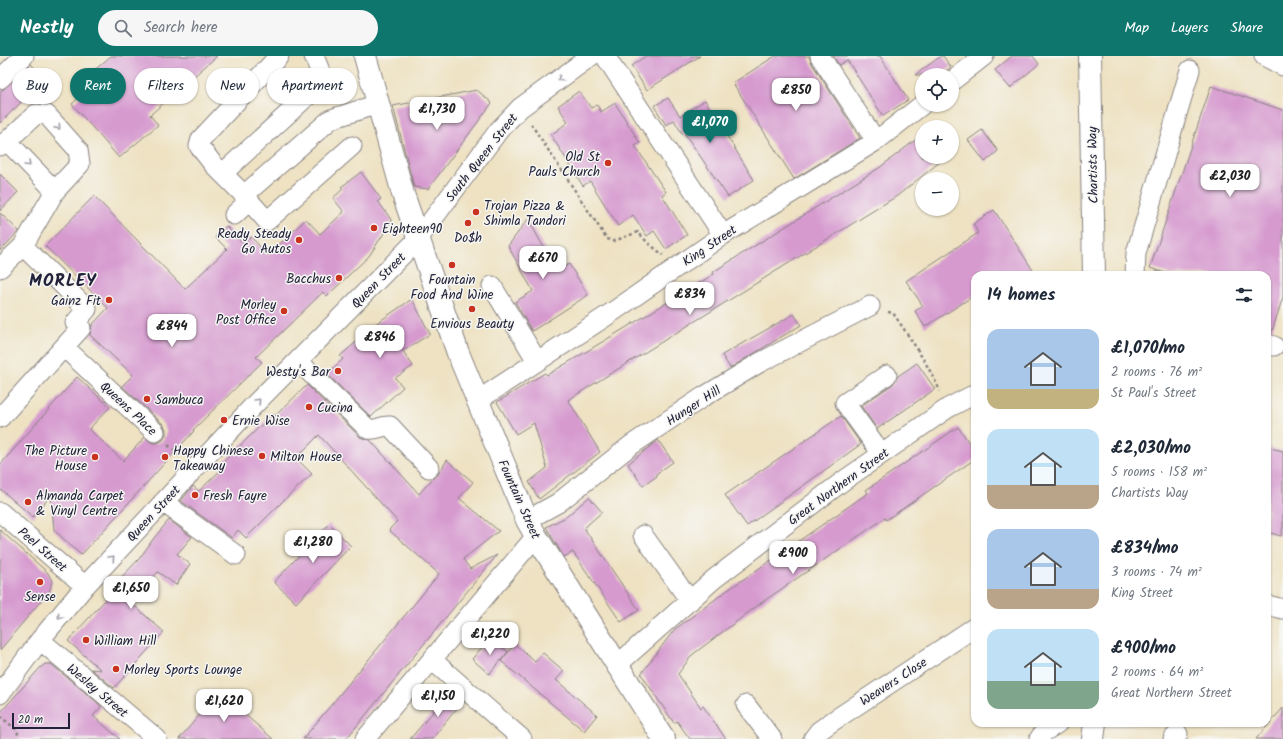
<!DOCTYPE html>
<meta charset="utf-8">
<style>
:root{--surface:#fff;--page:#f6f6f7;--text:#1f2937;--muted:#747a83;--accent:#0f766e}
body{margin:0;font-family:Kalam,sans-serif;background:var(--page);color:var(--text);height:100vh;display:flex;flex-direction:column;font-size:15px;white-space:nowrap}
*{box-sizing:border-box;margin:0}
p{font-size:13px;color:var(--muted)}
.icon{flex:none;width:22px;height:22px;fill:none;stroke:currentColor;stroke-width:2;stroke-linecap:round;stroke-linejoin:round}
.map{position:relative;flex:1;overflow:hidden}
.sheet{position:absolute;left:971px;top:215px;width:300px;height:456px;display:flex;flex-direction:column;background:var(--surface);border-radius:12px;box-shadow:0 1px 3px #0004}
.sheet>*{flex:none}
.banner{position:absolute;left:12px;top:12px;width:380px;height:36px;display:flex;gap:8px}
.controls{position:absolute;left:915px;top:12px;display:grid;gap:8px}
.controls a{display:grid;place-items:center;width:44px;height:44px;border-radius:50%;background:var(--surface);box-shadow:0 1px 3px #0004;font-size:20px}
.scale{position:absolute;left:12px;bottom:10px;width:58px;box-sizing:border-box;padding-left:4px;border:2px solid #22223b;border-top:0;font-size:11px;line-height:14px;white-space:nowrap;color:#22223b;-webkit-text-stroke:3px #f6f6f2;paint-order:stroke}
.price{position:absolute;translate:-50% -34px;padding:0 9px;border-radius:8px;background:#fff;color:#222;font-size:13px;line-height:26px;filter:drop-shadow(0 1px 2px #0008)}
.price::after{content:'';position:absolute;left:50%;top:24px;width:12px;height:9px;margin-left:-6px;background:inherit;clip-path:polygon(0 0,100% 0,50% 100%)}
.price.on{background:var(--accent);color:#fff}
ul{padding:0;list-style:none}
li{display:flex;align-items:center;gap:12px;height:100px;padding:0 16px}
li span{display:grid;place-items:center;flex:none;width:112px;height:80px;border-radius:12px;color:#555}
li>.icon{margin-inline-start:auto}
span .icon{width:48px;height:48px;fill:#fffc;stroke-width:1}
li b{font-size:17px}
h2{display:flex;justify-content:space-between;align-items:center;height:48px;padding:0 16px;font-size:17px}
.pill{padding:0 14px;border-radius:18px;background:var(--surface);box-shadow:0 1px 3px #0004;font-size:14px;line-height:36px}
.pill.on{background:var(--accent);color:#fff}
header{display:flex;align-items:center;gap:24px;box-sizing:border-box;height:56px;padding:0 20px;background:var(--accent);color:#fff}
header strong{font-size:19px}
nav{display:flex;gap:22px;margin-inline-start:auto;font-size:14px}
.search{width:280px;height:36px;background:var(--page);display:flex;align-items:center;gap:10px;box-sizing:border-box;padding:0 14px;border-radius:22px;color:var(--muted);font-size:15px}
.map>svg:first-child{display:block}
.building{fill:#d69acf}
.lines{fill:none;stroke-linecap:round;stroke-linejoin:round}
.minor-casing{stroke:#88827f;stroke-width:21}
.major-casing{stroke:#88827f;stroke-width:24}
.path{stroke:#88827f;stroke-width:2.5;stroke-dasharray:3 3;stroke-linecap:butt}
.minor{stroke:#fff;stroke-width:19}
.major{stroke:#fff;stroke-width:22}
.oneway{stroke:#9c9ca7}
.poi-dot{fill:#c8321e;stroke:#f6f6f2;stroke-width:1.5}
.labels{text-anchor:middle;stroke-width:3;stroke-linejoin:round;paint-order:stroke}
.poi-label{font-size:13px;fill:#22223b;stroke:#f6f6f2;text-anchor:start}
.street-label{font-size:13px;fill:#22223b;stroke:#f6f6f2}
.district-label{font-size:17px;font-weight:bold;letter-spacing:1px;fill:#22223b;stroke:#f6f6f2}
</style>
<header>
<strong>Nestly</strong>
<div class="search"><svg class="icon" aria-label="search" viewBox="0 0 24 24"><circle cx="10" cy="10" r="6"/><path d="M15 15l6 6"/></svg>Search here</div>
<nav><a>Map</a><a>Layers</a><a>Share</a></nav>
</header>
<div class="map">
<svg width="1283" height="683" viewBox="0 0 1283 683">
<rect width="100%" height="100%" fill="#f6f6f2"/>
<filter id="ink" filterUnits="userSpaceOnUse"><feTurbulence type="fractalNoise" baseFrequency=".025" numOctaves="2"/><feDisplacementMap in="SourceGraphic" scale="8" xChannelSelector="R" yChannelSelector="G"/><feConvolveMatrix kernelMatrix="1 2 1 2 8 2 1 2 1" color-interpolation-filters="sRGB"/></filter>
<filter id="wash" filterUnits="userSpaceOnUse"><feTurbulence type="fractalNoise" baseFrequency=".012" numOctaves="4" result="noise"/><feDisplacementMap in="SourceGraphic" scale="16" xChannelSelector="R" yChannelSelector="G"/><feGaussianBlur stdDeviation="0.9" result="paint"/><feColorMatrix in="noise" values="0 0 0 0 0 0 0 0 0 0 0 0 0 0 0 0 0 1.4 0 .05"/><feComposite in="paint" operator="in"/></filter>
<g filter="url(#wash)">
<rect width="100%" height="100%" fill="#eee2c3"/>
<g id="blocks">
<path class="building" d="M111,0H217L150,59L158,69L119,102L72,48L91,31L84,23Z
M646,0H700L647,34L631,10Z
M775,0H809L811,6L860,82L794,123L733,27Z
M833,0H880L908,44L883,60L847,4L839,9Z
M941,0H943L951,11L940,19H915Z
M1012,0H1033L1039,8L1010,32L995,14Z
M31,8L45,23L0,67V36Z
M1211,30L1283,54V241L1271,278L1267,277V219H1172L1150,212Z
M477,34L492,47L428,133L414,131L393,50Z
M579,35L591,52L597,49L601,56L615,47L640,87L635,90L666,136L662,139L687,179L666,193L654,175L647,180L633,159L618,170L590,125L583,130L551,79L568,66L558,50Z
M668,42L680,60L705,44L754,124L728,141L685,78L683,79L674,64L666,69L654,50Z
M982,74L998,95L985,106L968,84Z
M922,79V101H946L897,140L568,344L600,396L539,443L529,426L547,412L534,367L516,378L497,346L545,317L547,319L594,291L714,218L713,216L879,112Z
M361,116L381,143L378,145L392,165L369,200L327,240L323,236L256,301L262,306L193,374L194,375L81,499L54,474L51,439L33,461L0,433V409L77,321L110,351L89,373L123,405L145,381L152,387H158L163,384L166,379V373L163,368L122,330L133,319L90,279L92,269L108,252L45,190L94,140L185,233L227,193L215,181L226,170L243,188L251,181L268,199L306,163L320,178L344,156L333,142L343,133L341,131Z
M0,118L18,136L0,155Z
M994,154L1036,219H975V239L925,271L915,255L923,250L906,225L978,177L973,168Z
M0,157L19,175L0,195Z
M528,163L557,215L569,208L588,239L532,275L515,246L533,235L508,190Z
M412,243L430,278L403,295L413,310L395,322L403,331L371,361L327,318L343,303L340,300L369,275L368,273Z
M794,258L801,269L730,312L722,299Z
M917,307L935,333L877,373L861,350L893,328L898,320Z
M307,329L360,381L370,384L419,438L432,423L437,420L447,404L473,426L459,442L499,475L463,503L470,513L497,499L346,683H303L439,518L389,474L397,465L319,379L296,402L312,418L283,445L246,482L238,474L232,482L181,445L193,430L199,435L226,409L223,406L273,358L275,360Z
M841,360L861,388L747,470L725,439Z
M958,371L975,395V403L886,464L885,462L761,547L692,599L678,618L701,652L703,650L726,683H690L677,665L674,667L641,618L674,574L725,536L868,437L866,434Z
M658,384L673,406L656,418L657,420L643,430L628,408Z
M1270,392L1283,395V471L1281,480L1267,476V401Z
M589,441L602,456L584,472L639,554L621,566L573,496L564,501L546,471L566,461Z
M169,464L192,481L177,498L190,508L176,529L158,516L130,546L164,576L114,632L91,613L101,614L68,585L116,532L113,530L139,503L154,482Z
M329,468L351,490L296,547L274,526Z
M0,474L48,517L52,525L50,534L0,594Z
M490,582L508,596L489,618L472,603Z
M515,588L535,606L543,597L564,615L556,624L597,659L584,675L501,605Z
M45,608H51L99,648L101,651L93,660L120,683H0V657L40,612Z
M219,636L273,683H179Z
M450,636L462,646L432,683H410Z
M1283,652V683H1256Z"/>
</g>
</g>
<g filter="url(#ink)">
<use href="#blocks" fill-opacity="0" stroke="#88827f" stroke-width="1"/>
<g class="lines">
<defs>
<path id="minor" d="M279,0L201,83L199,90L213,108L244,139L331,63L378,48
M605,0L723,179
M820,0L876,85
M1264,0L1283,10
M0,23L24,0
M952,25L984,0
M7,85L36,58L47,59L78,94L80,108L55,135
M0,90L7,85L55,135L23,190L0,212
M223,117L314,34L322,20L314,0
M244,139L267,165L352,90
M234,159L249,145
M1135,219L1136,197L1190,14
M492,230L537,305
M1267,288L1274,290
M64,291L155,376
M298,305L368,373C376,375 382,369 390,370L429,412
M477,345L611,257L723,179L876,85L922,49
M0,362L81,272L75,267L87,253L23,190
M882,398L845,347L887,319
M163,446L236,499
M0,456L85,530
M527,464L558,447L630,390L703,341L759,307L870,250
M643,479L690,545
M1267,549L1283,553
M40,584L157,683
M432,604L522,683
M616,610L714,523L843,425L948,352L975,338
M0,638L40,584L85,530L254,349L418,183L499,74L520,52L591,0
M746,649L772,683
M365,683L536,480
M813,683L819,675L833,665L975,571
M1039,683L1044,676L1058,667
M1173,683L1178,678"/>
<path id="major" d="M365,0L403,138L458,297L527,464L536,480L664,683
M1090,0L1094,219
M1093,683L1095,667"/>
</defs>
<use href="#minor" class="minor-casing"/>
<use href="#major" class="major-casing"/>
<path class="path" d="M531,68L607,183L614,185L638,176L647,186L663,199
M888,256L893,257C910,282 928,308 940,335
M168,389L181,401
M0,660L18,675L17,683"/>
<use href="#minor" class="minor"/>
<use href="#major" class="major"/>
</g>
<defs><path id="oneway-chevron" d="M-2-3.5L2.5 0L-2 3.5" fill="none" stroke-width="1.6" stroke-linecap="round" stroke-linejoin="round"/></defs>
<g class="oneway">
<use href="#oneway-chevron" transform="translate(560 23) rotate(144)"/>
<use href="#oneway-chevron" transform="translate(58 71) rotate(49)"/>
<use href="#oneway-chevron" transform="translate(28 108) rotate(46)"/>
<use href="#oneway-chevron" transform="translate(258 345) rotate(-46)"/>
<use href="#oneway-chevron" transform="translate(112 502) rotate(-47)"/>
<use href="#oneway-chevron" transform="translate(60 560) rotate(130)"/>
</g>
</g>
<g class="poi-dot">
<circle cx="608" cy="107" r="4"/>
<circle cx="476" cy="156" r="4"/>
<circle cx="468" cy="167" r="4"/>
<circle cx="374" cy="172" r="4"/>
<circle cx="299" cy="184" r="4"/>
<circle cx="452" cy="209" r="4"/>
<circle cx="339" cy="222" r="4"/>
<circle cx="109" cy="244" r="4"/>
<circle cx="472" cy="253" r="4"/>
<circle cx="284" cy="255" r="4"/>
<circle cx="338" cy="315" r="4"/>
<circle cx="147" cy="343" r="4"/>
<circle cx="309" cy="351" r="4"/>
<circle cx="224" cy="364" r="4"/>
<circle cx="262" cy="400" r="4"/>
<circle cx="95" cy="401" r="4"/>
<circle cx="165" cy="401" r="4"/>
<circle cx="195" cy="439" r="4"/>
<circle cx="28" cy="446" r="4"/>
<circle cx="40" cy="526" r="4"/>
<circle cx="86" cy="584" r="4"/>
<circle cx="116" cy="613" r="4"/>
</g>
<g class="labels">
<g class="poi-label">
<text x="600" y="105" text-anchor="end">Old St<tspan x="600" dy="15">Pauls Church</tspan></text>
<text x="484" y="154">Trojan Pizza &amp;<tspan x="484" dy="15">Shimla Tandori</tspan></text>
<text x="382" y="177">Eighteen90</text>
<text x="291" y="182" text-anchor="end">Ready Steady<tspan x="291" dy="15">Go Autos</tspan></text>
<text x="468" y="186" text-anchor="middle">Do$h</text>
<text x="331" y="227" text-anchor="end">Bacchus</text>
<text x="452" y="228" text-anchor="middle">Fountain<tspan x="452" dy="15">Food And Wine</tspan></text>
<text x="101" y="249" text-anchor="end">Gainz Fit</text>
<text x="276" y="253" text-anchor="end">Morley<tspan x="276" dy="15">Post Office</tspan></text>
<text x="472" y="272" text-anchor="middle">Envious Beauty</text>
<text x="330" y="320" text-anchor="end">Westy's Bar</text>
<text x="155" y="348">Sambuca</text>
<text x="317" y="356">Cucina</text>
<text x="232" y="369">Ernie Wise</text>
<text x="87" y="399" text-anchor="end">The Picture<tspan x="87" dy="15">House</tspan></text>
<text x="173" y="399">Happy Chinese<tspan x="173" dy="15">Takeaway</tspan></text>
<text x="270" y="405">Milton House</text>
<text x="36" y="444">Almanda Carpet<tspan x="36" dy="15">&amp; Vinyl Centre</tspan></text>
<text x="203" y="444">Fresh Fayre</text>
<text x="40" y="545" text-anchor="middle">Sense</text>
<text x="94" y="589">William Hill</text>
<text x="124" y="618">Morley Sports Lounge</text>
</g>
<g class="street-label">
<text transform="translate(481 101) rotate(-52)" y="5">South Queen Street</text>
<text transform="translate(1092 109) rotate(-91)" y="5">Chartists Way</text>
<text transform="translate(709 189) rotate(-34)" y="5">King Street</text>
<text transform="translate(378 224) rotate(-46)" y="5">Queen Street</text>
<text transform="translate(693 349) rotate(-33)" y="5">Hunger Hill</text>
<text transform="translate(129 352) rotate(43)" y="5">Queens Place</text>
<text transform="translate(838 430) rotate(-36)" y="5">Great Northern Street</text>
<text transform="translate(520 443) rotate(66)" y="5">Fountain Street</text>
<text transform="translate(153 457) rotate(-47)" y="5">Queen Street</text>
<text transform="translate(43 493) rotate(41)" y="5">Peel Street</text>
<text transform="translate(893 625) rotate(-33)" y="5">Weavers Close</text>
<text transform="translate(98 634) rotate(40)" y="5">Wesley Street</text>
</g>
<g class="district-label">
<text x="63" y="230">MORLEY</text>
</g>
</g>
</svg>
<div class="controls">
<a><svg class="icon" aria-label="locate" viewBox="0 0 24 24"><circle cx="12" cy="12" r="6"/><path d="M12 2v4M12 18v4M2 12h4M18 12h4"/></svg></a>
<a>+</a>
<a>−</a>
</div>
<div class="scale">20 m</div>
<b class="price" style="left:796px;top:56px">£850</b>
<b class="price" style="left:437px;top:75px">£1,730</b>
<b class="price on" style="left:710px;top:88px">£1,070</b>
<b class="price" style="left:1230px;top:142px">£2,030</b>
<b class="price" style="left:543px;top:224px">£670</b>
<b class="price" style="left:690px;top:260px">£834</b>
<b class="price" style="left:172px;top:292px">£844</b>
<b class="price" style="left:380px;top:303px">£846</b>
<b class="price" style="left:313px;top:508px">£1,280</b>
<b class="price" style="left:793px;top:519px">£900</b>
<b class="price" style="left:131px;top:554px">£1,650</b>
<b class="price" style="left:490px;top:600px">£1,220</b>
<b class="price" style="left:438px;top:662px">£1,150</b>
<b class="price" style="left:224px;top:667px">£1,620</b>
<div class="banner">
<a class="pill">Buy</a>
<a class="pill on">Rent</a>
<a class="pill">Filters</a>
<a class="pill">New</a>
<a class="pill">Apartment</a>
</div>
<section class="sheet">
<h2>14 homes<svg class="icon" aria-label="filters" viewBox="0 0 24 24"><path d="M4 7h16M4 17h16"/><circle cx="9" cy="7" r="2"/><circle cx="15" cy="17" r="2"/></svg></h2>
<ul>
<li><span style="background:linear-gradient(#a9c7e8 75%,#c2b280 0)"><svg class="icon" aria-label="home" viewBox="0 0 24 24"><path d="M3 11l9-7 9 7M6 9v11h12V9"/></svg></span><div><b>£1,070/mo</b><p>2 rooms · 76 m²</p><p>St Paul's Street</p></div></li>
<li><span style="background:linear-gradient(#bfe0f5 70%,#b9a48a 0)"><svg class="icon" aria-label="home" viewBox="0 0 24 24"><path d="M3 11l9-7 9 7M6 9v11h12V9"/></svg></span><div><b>£2,030/mo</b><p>5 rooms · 158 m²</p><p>Chartists Way</p></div></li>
<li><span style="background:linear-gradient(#a9c7e8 75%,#b9a48a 0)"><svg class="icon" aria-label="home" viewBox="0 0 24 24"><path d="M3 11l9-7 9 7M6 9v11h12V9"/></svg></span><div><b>£834/mo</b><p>3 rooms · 74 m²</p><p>King Street</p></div></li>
<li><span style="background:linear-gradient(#bfe0f5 65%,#7fa58c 0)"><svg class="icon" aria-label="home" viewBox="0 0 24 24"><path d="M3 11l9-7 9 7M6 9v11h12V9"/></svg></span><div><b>£900/mo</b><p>2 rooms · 64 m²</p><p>Great Northern Street</p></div></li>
</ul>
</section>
</div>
